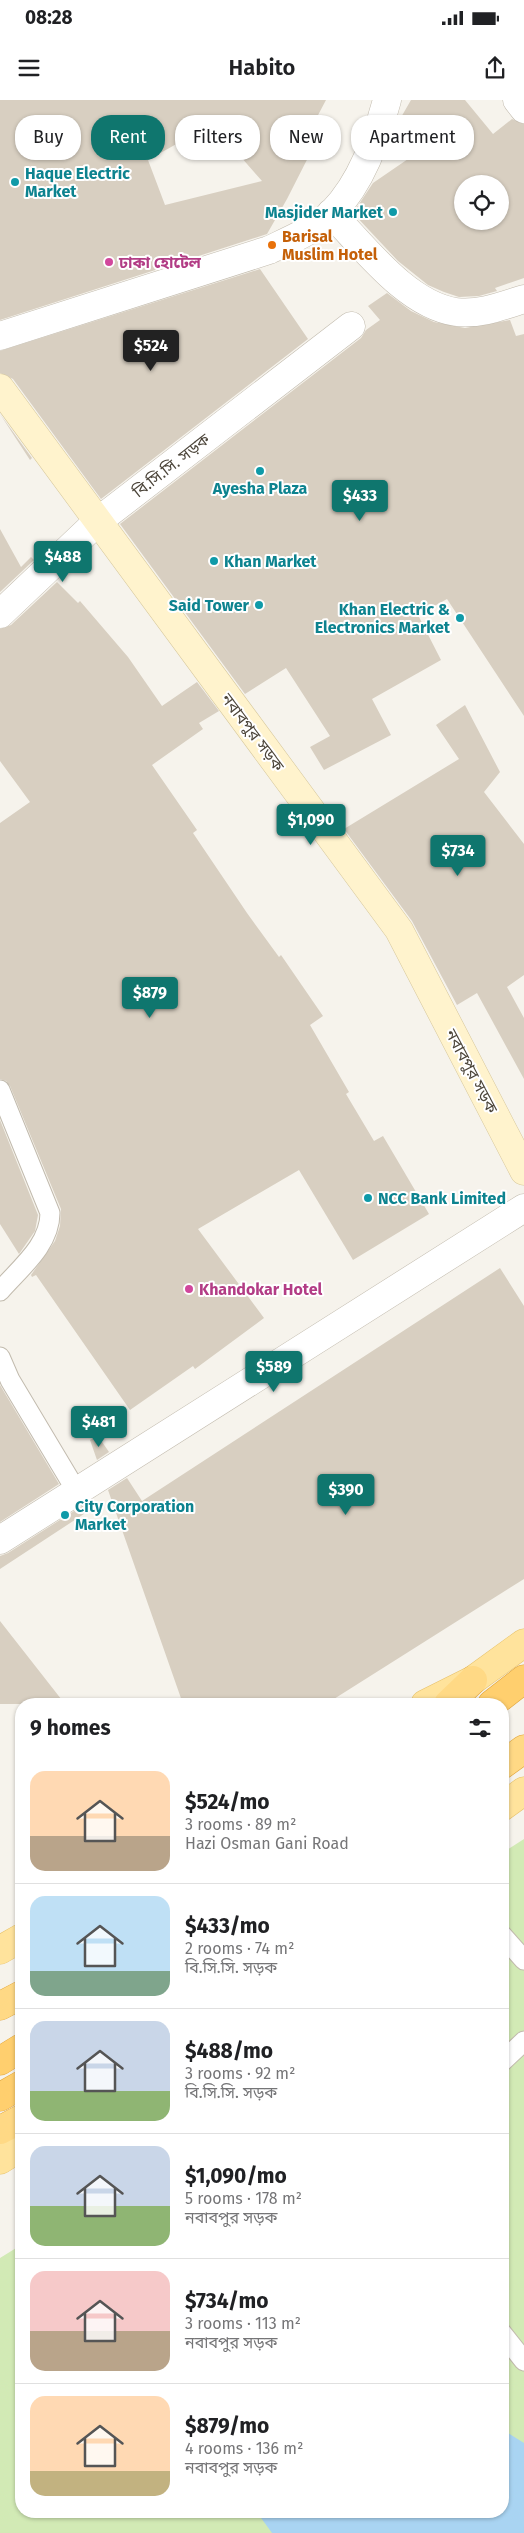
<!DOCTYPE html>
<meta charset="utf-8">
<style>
:root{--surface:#fff;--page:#f6f6f6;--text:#202124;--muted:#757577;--line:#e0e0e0;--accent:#0f766e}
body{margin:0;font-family:"Fira Sans","Noto Sans Bengali",sans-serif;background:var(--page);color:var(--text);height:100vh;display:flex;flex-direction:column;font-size:19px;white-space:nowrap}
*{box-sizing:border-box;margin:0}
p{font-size:16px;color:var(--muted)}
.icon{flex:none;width:28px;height:28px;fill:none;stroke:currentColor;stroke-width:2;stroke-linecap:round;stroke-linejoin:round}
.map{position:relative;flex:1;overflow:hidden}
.sheet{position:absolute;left:15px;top:1598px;width:494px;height:820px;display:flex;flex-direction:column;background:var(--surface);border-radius:20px;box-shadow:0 1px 4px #0004}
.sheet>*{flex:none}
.banner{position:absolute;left:15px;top:15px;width:495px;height:45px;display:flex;gap:10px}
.fabs{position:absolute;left:454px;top:75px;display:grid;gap:10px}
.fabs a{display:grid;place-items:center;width:55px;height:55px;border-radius:50%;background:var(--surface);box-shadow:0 1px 4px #0004;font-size:25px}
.price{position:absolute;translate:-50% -42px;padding:0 11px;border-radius:5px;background:var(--accent);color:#fff;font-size:16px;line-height:32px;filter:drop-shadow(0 1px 2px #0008)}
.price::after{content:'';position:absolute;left:50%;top:30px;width:15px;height:11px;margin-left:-8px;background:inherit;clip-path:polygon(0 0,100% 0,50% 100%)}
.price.current{background:#222;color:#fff}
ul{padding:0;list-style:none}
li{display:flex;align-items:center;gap:15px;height:125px;padding:0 15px}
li+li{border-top:1px solid var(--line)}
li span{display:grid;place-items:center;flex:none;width:140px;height:100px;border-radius:15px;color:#555}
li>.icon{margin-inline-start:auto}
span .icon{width:60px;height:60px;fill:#fffc;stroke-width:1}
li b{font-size:21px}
h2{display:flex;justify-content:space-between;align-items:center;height:60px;padding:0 15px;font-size:21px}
.chip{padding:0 18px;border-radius:20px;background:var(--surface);box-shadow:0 1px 4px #0004;font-size:18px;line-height:45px}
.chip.current{background:var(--accent);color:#fff}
.status{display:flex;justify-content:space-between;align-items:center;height:35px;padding:0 25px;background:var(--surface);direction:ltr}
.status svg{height:14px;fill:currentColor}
header{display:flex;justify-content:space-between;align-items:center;height:65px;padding:0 15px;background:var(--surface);font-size:22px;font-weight:600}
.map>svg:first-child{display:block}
.green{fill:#d2eab5}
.water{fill:#a9d4f2}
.building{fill:#d8cfc1;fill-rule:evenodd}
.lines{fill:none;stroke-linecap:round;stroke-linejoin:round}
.service-casing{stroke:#c2bbae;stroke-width:21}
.minor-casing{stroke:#c2bbae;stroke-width:29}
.tertiary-casing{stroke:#c2bbae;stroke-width:29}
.secondary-casing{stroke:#d6c79b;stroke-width:29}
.primary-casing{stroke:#e6c16a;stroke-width:29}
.trunk-casing{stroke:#e0a43c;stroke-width:29}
.motorway-casing{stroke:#e0a43c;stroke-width:29}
.service{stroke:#fff;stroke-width:19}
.minor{stroke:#fff;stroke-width:28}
.tertiary{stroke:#fff;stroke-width:28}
.secondary{stroke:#fff3cd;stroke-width:28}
.primary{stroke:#ffe39c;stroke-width:28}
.trunk{stroke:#ffd985;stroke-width:28}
.motorway{stroke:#ffcf6e;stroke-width:28}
.culture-dot{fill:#0f9aa8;stroke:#fff;stroke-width:2}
.food-dot{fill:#e8710a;stroke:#fff;stroke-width:2}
.hotel-dot{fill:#d1479c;stroke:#fff;stroke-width:2}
.labels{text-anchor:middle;stroke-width:4;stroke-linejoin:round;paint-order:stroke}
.culture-label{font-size:16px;font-weight:bold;fill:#0d838f;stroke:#fff;text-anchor:start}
.food-label{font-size:16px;font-weight:bold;fill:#c56008;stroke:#fff;text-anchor:start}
.hotel-label{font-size:16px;font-weight:bold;fill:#b23c85;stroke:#fff;text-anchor:start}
.street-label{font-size:16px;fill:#4b4439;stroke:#fff}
</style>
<div class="status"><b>08:28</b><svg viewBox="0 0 49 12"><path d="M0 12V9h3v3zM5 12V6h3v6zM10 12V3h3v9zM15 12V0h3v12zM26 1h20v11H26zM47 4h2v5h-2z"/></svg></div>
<header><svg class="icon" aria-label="menu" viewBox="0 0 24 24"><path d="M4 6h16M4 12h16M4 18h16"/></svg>Habito<svg class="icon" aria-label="share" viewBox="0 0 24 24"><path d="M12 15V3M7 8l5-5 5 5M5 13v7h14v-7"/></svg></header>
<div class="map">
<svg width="524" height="2433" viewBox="0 0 524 2433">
<rect width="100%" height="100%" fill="#f6f3ec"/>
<path class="green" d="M524,1739V2433H0V2158L21,2145V2411H502V1753Z"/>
<path class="water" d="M503,2330L524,2343V2433H272L256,2411H502Z"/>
<path class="building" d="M0,0H326L307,36L317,40L287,99L267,134L0,220ZM212,24L262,81L165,105L148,60Z
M411,0H465L493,34L512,19L524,24V178L495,188L497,191L479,196L459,197L444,192L428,185L398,161L353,113L373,83L408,59L388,48L396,26ZM462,84H500V121H462Z
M260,169L308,239L101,399L13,279L0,273V251Z
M387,193L411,211L434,222L465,228L510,220L516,236L524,234V616L447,499L418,515L441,560L372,599L391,635L324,670L310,647L330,636L286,568L245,594L120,424L361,238L366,230L380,220L368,206Z
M0,314L32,358L30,360Z
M0,429L21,467L31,457L34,460L0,492Z
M57,482L78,503L80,501L128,557L162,606L197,582L219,611L199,623L203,629L152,665L197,730L193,733L247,813L279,857L281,855L323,916L310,925L349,992L346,994L374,1041L383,1036L429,1114L353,1160L299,1070L198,1129L264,1218L195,1269L193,1266L130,1310L36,1175L32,1177L31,1175L55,1141L60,1126L61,1109L10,986L6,981L0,979V723L30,702L0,661V529L11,525Z
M465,605L500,672L484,692L524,744V875L507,887L524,918V979L477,893L457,905L412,821L344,729L459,659L436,625Z
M0,1020L38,1115L35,1131L19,1154L0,1124Z
M500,1168L524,1206V1479L326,1604H183L108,1390L127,1378L142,1401Z
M0,1285L59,1384L0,1422Z
M98,1336L109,1352L97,1360L90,1340Z
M85,1404L90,1410L0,1469V1456L8,1453Z
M0,1521L65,1604H0Z"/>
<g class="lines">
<defs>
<path id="service" d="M0,990L50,1113C50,1145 20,1168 0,1191
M0,1257L10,1280L77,1392
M502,1835L524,1860
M502,1962L524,1941
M502,2233L524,2261"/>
<path id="minor" d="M517,0L524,9
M331,113C364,147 407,205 456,212C479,215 502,206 524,199
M0,236L269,150C290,140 315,130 332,113C362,82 376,40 387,0
M0,514L97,422L351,226"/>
<path id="tertiary" d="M0,1440L524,1108"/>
<path id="secondary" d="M0,288L399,830L524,1071"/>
<path id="primary" d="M425,1604L473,1580L524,1543
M502,1707L524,1691
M0,1850L21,1838
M0,2060L21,2047"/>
<path id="trunk" d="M448,1604L473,1580
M502,1665L524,1649
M0,1906L21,1895
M0,2030L21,2019"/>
<path id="motorway" d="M492,1604L524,1579
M0,1961L21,1948
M0,1997L21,1985"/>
</defs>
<use href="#service" class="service-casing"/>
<use href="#minor" class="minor-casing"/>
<use href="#tertiary" class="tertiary-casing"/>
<use href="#secondary" class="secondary-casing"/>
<use href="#primary" class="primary-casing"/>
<use href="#trunk" class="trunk-casing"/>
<use href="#motorway" class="motorway-casing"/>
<use href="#service" class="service"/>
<use href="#minor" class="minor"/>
<use href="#tertiary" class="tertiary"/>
<use href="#secondary" class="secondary"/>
<use href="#primary" class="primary"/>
<use href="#trunk" class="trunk"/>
<use href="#motorway" class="motorway"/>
</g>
<g class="culture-dot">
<circle cx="15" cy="82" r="5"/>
<circle cx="393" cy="112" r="5"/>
<circle cx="260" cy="371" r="5"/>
<circle cx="214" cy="461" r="5"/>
<circle cx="259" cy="505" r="5"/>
<circle cx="460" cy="518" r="5"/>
<circle cx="368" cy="1098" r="5"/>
<circle cx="65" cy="1415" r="5"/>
</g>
<circle class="food-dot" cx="272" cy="145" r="5"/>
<g class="hotel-dot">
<circle cx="109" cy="162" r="5"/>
<circle cx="189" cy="1189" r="5"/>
</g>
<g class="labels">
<g class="culture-label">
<text x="25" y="79">Haque Electric<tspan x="25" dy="18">Market</tspan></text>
<text x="383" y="118" text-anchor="end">Masjider Market</text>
<text x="260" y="394" text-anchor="middle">Ayesha Plaza</text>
<text x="224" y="467">Khan Market</text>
<text x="249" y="511" text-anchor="end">Said Tower</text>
<text x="450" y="515" text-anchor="end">Khan Electric &amp;<tspan x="450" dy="18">Electronics Market</tspan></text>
<text x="378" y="1104">NCC Bank Limited</text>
<text x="75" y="1412">City Corporation<tspan x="75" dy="18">Market</tspan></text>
</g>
<g class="food-label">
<text x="282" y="142">Barisal<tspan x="282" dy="18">Muslim Hotel</tspan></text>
</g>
<g class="hotel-label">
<text x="119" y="168">ঢাকা হোটেল</text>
<text x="199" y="1195">Khandokar Hotel</text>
</g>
<g class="street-label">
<text transform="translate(171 365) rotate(-38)" y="6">বি.সি.সি. সড়ক</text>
<text transform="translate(253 632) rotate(53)" y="6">নবাবপুর সড়ক</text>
<text transform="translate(472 971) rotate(62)" y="6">নবাবপুর সড়ক</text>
</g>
</g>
</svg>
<div class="fabs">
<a><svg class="icon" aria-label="locate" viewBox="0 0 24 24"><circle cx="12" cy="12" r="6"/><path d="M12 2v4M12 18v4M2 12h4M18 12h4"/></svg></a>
</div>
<b class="price current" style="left:151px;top:272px">$524</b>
<b class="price" style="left:360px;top:422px">$433</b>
<b class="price" style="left:63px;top:483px">$488</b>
<b class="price" style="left:311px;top:746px">$1,090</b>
<b class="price" style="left:458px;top:777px">$734</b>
<b class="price" style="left:150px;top:919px">$879</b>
<b class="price" style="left:274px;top:1293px">$589</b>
<b class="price" style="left:99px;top:1348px">$481</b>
<b class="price" style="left:346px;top:1416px">$390</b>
<div class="banner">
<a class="chip">Buy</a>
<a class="chip current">Rent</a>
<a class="chip">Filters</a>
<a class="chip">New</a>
<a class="chip">Apartment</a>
</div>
<section class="sheet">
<h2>9 homes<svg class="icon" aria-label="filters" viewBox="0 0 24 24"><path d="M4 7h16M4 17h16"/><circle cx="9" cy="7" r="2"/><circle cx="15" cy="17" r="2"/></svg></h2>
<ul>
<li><span style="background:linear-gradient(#ffd9b3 65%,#b9a48a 0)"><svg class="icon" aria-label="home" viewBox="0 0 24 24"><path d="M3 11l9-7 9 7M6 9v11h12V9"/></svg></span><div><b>$524/mo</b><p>3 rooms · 89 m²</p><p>Hazi Osman Gani Road</p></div></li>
<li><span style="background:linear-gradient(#bfe0f5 75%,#7fa58c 0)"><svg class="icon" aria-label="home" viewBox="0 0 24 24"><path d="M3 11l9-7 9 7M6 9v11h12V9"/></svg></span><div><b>$433/mo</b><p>2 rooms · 74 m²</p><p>বি.সি.সি. সড়ক</p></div></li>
<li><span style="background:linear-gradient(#c9d6e8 70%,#8fb573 0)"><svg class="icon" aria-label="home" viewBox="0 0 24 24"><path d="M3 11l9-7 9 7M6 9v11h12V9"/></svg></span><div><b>$488/mo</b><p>3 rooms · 92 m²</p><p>বি.সি.সি. সড়ক</p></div></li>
<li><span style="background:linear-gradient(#c9d6e8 60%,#8fb573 0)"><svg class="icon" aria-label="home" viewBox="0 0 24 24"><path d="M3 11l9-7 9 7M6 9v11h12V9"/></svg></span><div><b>$1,090/mo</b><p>5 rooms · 178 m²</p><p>নবাবপুর সড়ক</p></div></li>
<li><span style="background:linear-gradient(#f6c9c9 60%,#b9a48a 0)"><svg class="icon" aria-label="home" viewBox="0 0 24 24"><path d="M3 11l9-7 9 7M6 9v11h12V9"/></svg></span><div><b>$734/mo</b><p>3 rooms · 113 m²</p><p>নবাবপুর সড়ক</p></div></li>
<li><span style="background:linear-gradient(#ffd9b3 75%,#c2b280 0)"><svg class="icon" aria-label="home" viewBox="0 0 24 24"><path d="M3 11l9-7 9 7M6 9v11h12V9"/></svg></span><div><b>$879/mo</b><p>4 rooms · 136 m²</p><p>নবাবপুর সড়ক</p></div></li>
</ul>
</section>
</div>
